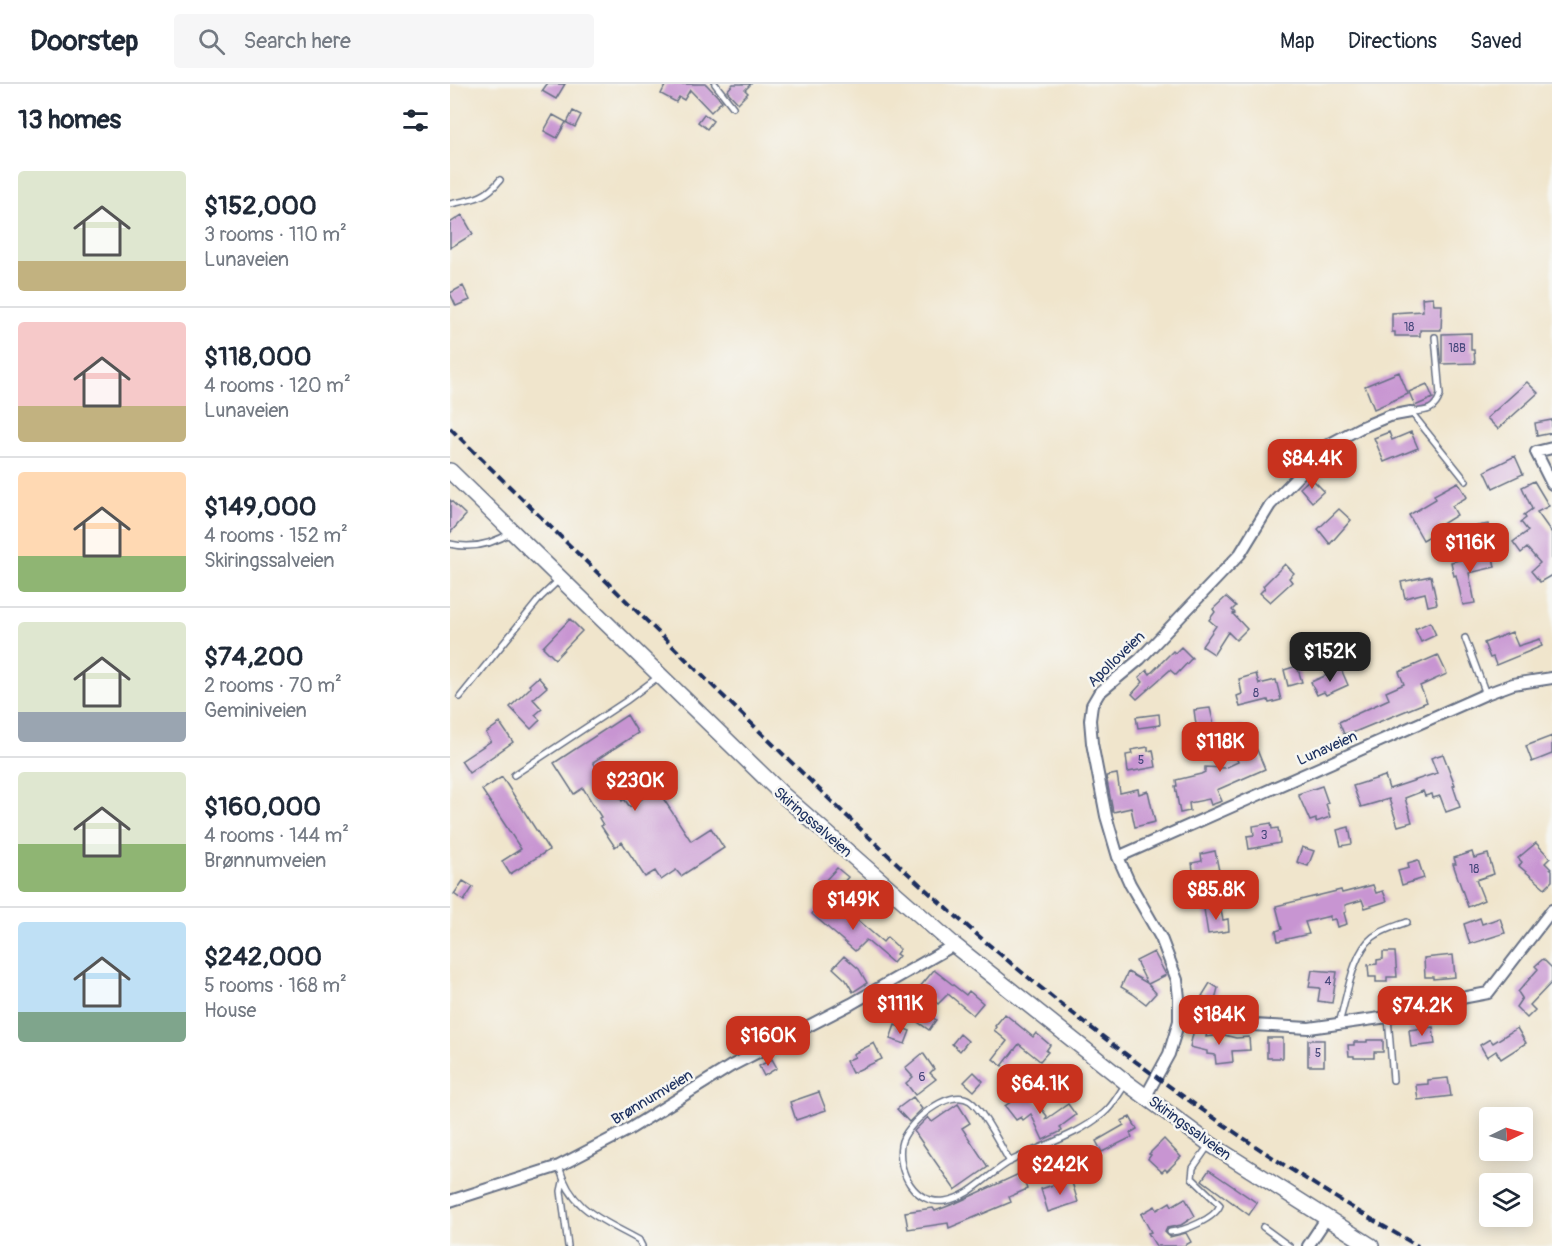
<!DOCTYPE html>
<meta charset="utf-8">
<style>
:root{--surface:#fff;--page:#f6f6f7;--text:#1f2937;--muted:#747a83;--line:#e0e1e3;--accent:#c8321e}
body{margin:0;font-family:Pangolin,sans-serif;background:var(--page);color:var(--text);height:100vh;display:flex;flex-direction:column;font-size:22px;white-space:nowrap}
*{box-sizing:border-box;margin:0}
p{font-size:20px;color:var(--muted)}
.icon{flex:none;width:33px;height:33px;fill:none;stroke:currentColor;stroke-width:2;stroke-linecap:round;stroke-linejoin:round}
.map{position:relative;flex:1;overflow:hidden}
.details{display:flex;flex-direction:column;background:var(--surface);width:450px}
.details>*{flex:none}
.needle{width:39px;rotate:85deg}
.tools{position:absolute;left:1029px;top:1023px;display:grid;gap:12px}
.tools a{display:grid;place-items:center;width:54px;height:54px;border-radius:6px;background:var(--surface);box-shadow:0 3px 15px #0003;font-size:30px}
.price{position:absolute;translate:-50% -51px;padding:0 14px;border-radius:12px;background:var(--accent);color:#fff;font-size:20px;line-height:39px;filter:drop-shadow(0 2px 3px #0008)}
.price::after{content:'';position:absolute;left:50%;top:36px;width:18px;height:14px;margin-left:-9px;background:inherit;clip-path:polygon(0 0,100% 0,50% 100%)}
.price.active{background:#222;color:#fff}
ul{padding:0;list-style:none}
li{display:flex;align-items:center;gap:18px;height:150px;padding:0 18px}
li+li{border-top:2px solid var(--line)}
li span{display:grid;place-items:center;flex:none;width:168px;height:120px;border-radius:6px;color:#555}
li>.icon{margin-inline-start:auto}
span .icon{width:72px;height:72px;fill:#fffc;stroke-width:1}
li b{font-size:26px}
h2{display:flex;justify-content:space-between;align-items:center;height:72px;padding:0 18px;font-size:26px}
header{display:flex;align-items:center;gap:36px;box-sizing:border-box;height:84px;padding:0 30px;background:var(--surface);border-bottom:2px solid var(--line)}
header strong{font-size:28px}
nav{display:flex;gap:33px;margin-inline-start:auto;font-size:21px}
.search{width:420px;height:54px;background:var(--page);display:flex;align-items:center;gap:15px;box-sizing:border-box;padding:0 21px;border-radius:6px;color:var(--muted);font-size:22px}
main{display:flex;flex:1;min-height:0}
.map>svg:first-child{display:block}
.building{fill:#c895d2}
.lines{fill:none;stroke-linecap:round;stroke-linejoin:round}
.lane-casing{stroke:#666f84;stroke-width:8}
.street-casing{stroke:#666f84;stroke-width:14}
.secondary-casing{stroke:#666f84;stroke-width:18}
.lane{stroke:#fff;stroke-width:5}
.street{stroke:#fff;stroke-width:10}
.secondary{stroke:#fff;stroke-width:15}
.rail{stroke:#1b2f5e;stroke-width:4;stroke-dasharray:9 4.5;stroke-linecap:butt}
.labels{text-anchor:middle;stroke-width:5;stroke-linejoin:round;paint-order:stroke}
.number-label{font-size:12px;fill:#46487b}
.street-label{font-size:15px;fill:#1b2f5e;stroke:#f6f6f2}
</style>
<header>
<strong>Doorstep</strong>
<div class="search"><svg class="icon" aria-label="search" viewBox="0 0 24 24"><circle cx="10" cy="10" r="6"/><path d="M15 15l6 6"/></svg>Search here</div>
<nav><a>Map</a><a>Directions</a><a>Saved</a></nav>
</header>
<main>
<section class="details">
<h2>13 homes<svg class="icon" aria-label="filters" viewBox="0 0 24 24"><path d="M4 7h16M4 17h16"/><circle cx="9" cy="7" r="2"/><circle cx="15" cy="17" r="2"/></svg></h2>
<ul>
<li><span style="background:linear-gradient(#dfe7d0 75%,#c2b280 0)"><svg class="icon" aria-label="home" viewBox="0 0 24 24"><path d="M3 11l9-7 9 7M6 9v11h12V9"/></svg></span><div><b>$152,000</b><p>3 rooms · 110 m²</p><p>Lunaveien</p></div></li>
<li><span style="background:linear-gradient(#f6c9c9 70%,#c2b280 0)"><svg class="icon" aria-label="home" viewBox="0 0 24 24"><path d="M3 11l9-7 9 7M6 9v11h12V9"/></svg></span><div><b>$118,000</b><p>4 rooms · 120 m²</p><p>Lunaveien</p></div></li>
<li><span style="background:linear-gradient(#ffd9b3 70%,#8fb573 0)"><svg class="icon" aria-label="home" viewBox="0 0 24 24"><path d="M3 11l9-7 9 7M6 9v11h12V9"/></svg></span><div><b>$149,000</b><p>4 rooms · 152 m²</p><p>Skiringssalveien</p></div></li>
<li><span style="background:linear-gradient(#dfe7d0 75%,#9aa5b1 0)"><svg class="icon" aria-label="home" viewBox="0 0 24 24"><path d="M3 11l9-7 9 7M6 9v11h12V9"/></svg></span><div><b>$74,200</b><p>2 rooms · 70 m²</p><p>Geminiveien</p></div></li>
<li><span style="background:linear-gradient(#dfe7d0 60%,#8fb573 0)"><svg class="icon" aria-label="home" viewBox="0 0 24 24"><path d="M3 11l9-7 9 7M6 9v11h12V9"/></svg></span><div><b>$160,000</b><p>4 rooms · 144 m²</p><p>Brønnumveien</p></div></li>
<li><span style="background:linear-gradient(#bfe0f5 75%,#7fa58c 0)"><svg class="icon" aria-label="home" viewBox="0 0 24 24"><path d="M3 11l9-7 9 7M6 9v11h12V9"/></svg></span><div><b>$242,000</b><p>5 rooms · 168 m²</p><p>House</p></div></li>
</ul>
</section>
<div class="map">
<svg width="1102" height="1162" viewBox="0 0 1102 1162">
<rect width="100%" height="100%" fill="#f6f6f2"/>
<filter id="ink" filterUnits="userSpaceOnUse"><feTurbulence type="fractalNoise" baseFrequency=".0167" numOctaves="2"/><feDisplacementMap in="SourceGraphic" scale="12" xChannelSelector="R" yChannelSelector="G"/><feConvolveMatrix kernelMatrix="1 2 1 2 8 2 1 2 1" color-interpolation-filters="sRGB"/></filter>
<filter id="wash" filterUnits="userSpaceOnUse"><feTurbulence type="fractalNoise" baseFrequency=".008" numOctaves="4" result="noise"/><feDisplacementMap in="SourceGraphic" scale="24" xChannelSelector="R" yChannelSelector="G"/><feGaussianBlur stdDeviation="1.35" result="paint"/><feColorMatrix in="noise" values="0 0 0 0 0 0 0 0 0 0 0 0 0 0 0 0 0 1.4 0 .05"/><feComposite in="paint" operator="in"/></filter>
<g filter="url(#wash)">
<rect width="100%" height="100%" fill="#f0e5cc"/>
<g id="blocks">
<path class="building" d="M97,0H115L106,15L92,7Z
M216,0H256L272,17L261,28L240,6L234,16L229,13L226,18L211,10Z
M283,0H301L295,6L298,9L288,19L277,7Z
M123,27L131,31L125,43L117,39Z
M254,30L263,37L257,45L248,38Z
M103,31L116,38L107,54L94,47Z
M12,131L23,150L0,164V139Z
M13,202L20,216L6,222L0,209Z
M983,213L984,221H992L991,246H970V252H945V248H942V229L973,227L972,214Z
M1021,249V266H1024L1025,279L992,280V250Z
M949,288L958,310L924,325L915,302Z
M1077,298L1088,309L1048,345L1037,334Z
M977,300L983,314L965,322L959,308Z
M1102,336V349L1087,352L1085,339Z
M939,348L942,356L961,348L968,364L934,378L924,354Z
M1065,372L1073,390L1043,404L1035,387Z
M861,394L874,407L862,418L850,404Z
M1084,397L1099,422L1087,428L1102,449V491L1090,498L1081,487L1090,479L1077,464L1071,469L1063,458L1078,447L1071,438L1076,434L1074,431L1082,425L1072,403Z
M1008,398L1017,413L1002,422L1007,431L989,442L991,446L973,456L959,431L986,415L984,411Z
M0,416L16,431L0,449Z
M889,425L901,436L880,460L868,445Z
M1038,440L1041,453L1044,452L1047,464L1033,467L1027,442Z
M1042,468L1045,483L1019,489L1025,519L1013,521L1006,491L1004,492L1001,478Z
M835,480L844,489L839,494L842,498L820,518L810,509L815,504L813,502Z
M981,492L987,520L978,522L975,509L955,514L951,498Z
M776,513L786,522L782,526L785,529L783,530L797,545L786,556L778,548L764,570L752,562L766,542L759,536L765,528L763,525Z
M120,535L132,547L105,575L93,563Z
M980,538L986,551L971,558L965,545Z
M1062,548L1068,562L1090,555L1092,562L1046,581L1043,573L1040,574L1034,559Z
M731,563L742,574L726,591L720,586L687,615L682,610L693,598L689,593L697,586L700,590L723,567L725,569Z
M988,571L997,590L970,602L977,618L902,649L901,648L894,650L889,638L939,615L936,608L954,600L949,588Z
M847,582L852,598L838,602L834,586Z
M891,585L898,601L876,611L874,608L867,611L861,598Z
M806,590L809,600L826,596L831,616L819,619L818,616L790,623L787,612L792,610L789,595Z
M88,593L97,603L83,615L92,625L85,631L90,636L81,645L60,623L81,603L79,601Z
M760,624L767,653L748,655L744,626Z
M709,630L710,641L688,644L686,633Z
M177,631L188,649L143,678L164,712L168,710L172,717L174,715L180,723L207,705L241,757L261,744L274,764L231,792L226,786L211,796L205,787L195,793L172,758L165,763L151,742L153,741L149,734L151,733L133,704L124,710L104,679Z
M50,639L63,658L19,689L11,677L41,657L36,649Z
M793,641L795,655L801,668L807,666L815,685L767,706L772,717L761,721L759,715L739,719L740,727L730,729L725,702H727L726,696L751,690L755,688V683L775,684L788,678L773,644Z
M1102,652V670L1082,678L1076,662Z
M698,663V667L703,666L706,683L678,688L676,671L682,670L681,666Z
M993,670L1005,701L1003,702L1010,723L996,728L990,712L983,714L982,710L975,712L973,707L955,714L962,738L948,742L939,715L911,723L903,702L935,692L939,705L987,689L981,674Z
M667,690L670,709L688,705L689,710L698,707L705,738L685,743L681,724L663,728L656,692Z
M52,693L99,766L60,790L52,777L71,765L32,706Z
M872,702L878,719L876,720L880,733L866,738V735L860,737L848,710Z
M821,739L822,745L828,744L830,759L799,765L797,752L804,751L803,742Z
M899,743L902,760L891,762L887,746Z
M1086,759L1100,774L1095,779L1102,786V797L1095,804L1069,782L1072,778L1068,774Z
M852,763L864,767L858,782L847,778Z
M765,767L769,787L744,792L742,779L752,777L751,770Z
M1022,768L1024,774L1038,770L1044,790L1026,796L1034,816L1018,823L1003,780H1006L1004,774Z
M968,776L974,794L952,801L948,787L959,784L958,779Z
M387,784L398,793L384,810L372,800Z
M13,797L23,803L14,817L4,810Z
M923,801L926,809L933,807L937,817L915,824L912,816L895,821L896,828L894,829L897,840L887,843L885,835L880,836V832L855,838L859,850L828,857L826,847L832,845L826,822L891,806L892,809Z
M374,815L403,839L406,835L433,858L437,853L450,865L446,870L449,872L443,879L416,856L405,867L362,830Z
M770,822L773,836L778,835L779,847L758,850L754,825Z
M1030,834L1032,840L1050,834L1055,849L1020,860L1014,840Z
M704,868L716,891L698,900L706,909L696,920L683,910L671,903L678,888L697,899L686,877Z
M933,868H945L947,893H937V898H926V893H919L918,881L927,880V876L933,875Z
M1003,871L1005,893L983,895V893H975L974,874Z
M394,872L409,885L417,899L403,908L396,896L383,884Z
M1093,875L1102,884V898L1080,921L1085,926L1077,934L1066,923L1072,914L1068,908L1088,885L1085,882Z
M484,886L516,911L519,907L533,919L523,931L498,910L488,920L469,904Z
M862,886L887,888L882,919L868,917L870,904L859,903Z
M760,899L768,904L764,919L752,912Z
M473,926L486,936L479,946L465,936Z
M1007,927L1008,939L996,940L995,928Z
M555,930L583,953L586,949L600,961L596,967L598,968L590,977L569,960L552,982L543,975L557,957L544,946L546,943L545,942Z
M445,941L460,947L455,960L440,955Z
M983,943L985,960L961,963L959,946Z
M1067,944L1076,959L1051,975L1046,967L1037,973L1030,961L1040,955L1043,959Z
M744,945L757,948L756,953L774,951L786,954L799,953L800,966L782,967L783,978L766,980L765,971L757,970V967L740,963Z
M510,950L518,957L510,967L502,960Z
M817,954H833V974H817Z
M858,956H874V982H858Z
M917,956H933V968H924V974H904V972H899L898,961H904V958H917Z
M424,959L432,975L402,989L396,977L405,973L403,970Z
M473,969L484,985L480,989L486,995L465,1011L456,999L463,993L455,984Z
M322,975L327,984L314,992L309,982Z
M597,982L613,988L608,1001L592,996Z
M524,988L533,997L524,1007L514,998Z
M998,994L1001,1012L968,1016L966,1001L978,1000V996Z
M577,1006L597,1032L595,1036L618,1020L626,1031L610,1043L612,1047L593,1056L581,1030L573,1036L571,1033L566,1036L555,1022Z
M369,1008L376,1026L346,1036L340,1018Z
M463,1013L472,1025L459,1038L447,1025Z
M508,1020L520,1039L512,1044L538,1083L505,1106L464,1047L478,1033L482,1038Z
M680,1033L687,1045L680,1049L682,1053L652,1068L646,1057L674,1041L671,1037Z
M714,1055L731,1073L717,1087L715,1085L712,1088L698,1075L701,1071L699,1070Z
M623,1065L629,1080L617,1086L610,1070Z
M759,1086L807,1119L799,1131L752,1096Z
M571,1089L577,1105L559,1113L561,1118L499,1144L498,1139L458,1145L455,1128L483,1124L485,1127L506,1119Z
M621,1095L628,1118L598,1128L591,1105Z
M735,1114L745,1132L731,1141L717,1144L715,1148L720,1153L736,1149L741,1158L734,1162H706L698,1149L701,1148L691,1130L705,1122L707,1126L720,1118L722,1122Z"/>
</g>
</g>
<g filter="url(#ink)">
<use href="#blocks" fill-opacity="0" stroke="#666f84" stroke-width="1.5"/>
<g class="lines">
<defs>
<path id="lane" d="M265,0L283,23
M0,120C23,115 35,115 50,96
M961,328C976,327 985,327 990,311L985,253
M961,328L1016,397
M0,460C21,465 43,460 62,448
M1015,554L1036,610
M10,613L91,513L109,496
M64,691L176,617L208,593
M938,933L943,996
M889,939C897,914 902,869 923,853C932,846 946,842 957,838
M560,1078C551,1063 533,1026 520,1017C500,1002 454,1041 451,1061C447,1088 465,1121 495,1117C521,1113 539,1089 561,1077C592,1061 627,1052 654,1029C663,1022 669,1009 676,1000
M109,1082C121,1127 152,1135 189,1156L192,1162
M113,1098L111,1107L118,1162
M813,1143L839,1162
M720,1148C734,1147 765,1135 770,1121L742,1094L743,1084L759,1061"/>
<path id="street" d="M1102,364L1086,368L1102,400
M668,773L1036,610L1063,600L1102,594
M729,937L859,944L938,933L1001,916L1038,909L1102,826
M696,1012L719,970L729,937V914L727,896L711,854L680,800L668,773L656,732L642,659L640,636L642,621L649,609L690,575L790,470L820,421L878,361L910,344L939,332L961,328
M0,1117L109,1082L178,1046L281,982L401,920L504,861
M858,1162L876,1135"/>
<path id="secondary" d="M0,387L333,711L504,861L677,999L760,1060L921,1162"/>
</defs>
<use href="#lane" class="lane-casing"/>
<use href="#street" class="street-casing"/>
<use href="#secondary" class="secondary-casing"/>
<use href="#lane" class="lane"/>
<use href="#street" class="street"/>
<use href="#secondary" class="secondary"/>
<path class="rail" d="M0,344C89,432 180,520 269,608C346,682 421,758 501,828C645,954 801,1068 968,1162"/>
</g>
</g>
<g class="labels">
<g class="number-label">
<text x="959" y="247">18</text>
<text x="1007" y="268">18B</text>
<text x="806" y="613">8</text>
<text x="691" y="680">5</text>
<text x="814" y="755">3</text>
<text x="1024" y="789">18</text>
<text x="878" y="901">4</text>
<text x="868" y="973">5</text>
<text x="472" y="997">6</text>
</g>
<g class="street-label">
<text transform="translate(666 575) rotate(-44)" y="5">Apolloveien</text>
<text transform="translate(877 664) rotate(-24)" y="5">Lunaveien</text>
<text transform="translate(363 738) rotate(41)" y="5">Skiringssalveien</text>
<text transform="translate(202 1013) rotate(-31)" y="5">Brønnumveien</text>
<text transform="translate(740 1044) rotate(36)" y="5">Skiringssalveien</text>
</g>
</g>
</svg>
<div class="tools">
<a><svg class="needle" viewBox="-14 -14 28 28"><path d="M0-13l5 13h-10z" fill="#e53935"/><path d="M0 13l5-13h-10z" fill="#747a83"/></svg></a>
<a><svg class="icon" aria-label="layers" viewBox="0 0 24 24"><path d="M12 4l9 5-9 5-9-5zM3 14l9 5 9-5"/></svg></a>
</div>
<b class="price" style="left:862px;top:406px">$84.4K</b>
<b class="price" style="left:1020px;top:490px">$116K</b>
<b class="price active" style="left:880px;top:599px">$152K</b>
<b class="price" style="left:770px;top:689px">$118K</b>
<b class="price" style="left:185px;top:728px">$230K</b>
<b class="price" style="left:766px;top:837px">$85.8K</b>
<b class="price" style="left:403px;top:847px">$149K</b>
<b class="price" style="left:450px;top:951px">$111K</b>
<b class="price" style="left:972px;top:953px">$74.2K</b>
<b class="price" style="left:769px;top:962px">$184K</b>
<b class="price" style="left:318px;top:983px">$160K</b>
<b class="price" style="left:590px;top:1031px">$64.1K</b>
<b class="price" style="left:610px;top:1112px">$242K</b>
</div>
</main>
